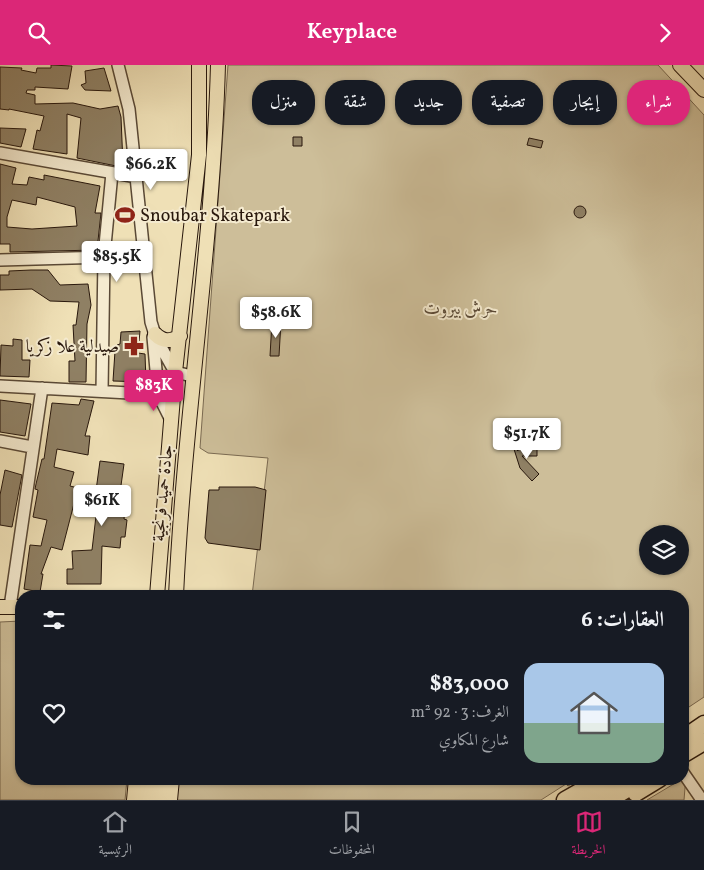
<!DOCTYPE html>
<html lang="ar">
<meta charset="utf-8">
<style>
:root{--surface:#171b24;--page:#242831;--text:#f1f3f6;--muted:#9ea1a6;--line:#363941;--accent:#db2777}
body{margin:0;font-family:Vollkorn,Amiri,serif;background:var(--page);color:var(--text);direction:rtl;height:100vh;display:flex;flex-direction:column;font-size:19px;white-space:nowrap}
*{box-sizing:border-box;margin:0}
p{font-size:16px;color:var(--muted)}
.icon{flex:none;width:28px;height:28px;fill:none;stroke:currentColor;stroke-width:2;stroke-linecap:round;stroke-linejoin:round}
.map{position:relative;flex:1;overflow:hidden;direction:ltr}
.sheet{position:absolute;left:15px;top:525px;width:674px;height:195px;display:flex;flex-direction:column;background:var(--surface);border-radius:20px;box-shadow:0 1px 4px #0004;direction:rtl}
.sheet>*{flex:none}
.guide{position:absolute;left:15px;top:15px;width:675px;height:45px;direction:rtl;display:flex;gap:10px}
.controls{position:absolute;left:639px;top:460px;display:grid;gap:10px}
.controls a{display:grid;place-items:center;width:50px;height:50px;border-radius:50%;background:var(--surface);box-shadow:0 1px 4px #0004;font-size:25px}
.price{position:absolute;translate:-50% -42px;padding:0 11px;border-radius:5px;background:#fff;color:#222;font-size:16px;line-height:32px;filter:drop-shadow(0 1px 2px #0008)}
.price::after{content:'';position:absolute;left:50%;top:30px;width:15px;height:11px;margin-left:-8px;background:inherit;clip-path:polygon(0 0,100% 0,50% 100%)}
.price.selected{background:var(--accent);color:#fff}
ul{padding:0;list-style:none}
li{display:flex;align-items:center;gap:15px;height:125px;padding:0 25px}
li span{display:grid;place-items:center;flex:none;width:140px;height:100px;border-radius:15px;color:#555}
li>.icon{margin-inline-start:auto}
span .icon{width:60px;height:60px;fill:#fffc;stroke-width:1}
li b{font-size:21px}
h2{display:flex;justify-content:space-between;align-items:center;height:60px;padding:0 25px;font-size:21px}
.chip{padding:0 18px;border-radius:20px;background:var(--surface);box-shadow:0 1px 4px #0004;font-size:18px;line-height:45px}
.chip.selected{background:var(--accent);color:#fff}
header{display:flex;justify-content:space-between;align-items:center;height:65px;padding:0 25px;background:var(--accent);color:#fff;font-size:22px;font-weight:600}
.menu{display:flex;justify-content:space-around;align-items:center;height:70px;border-top:1px solid var(--line);background:var(--surface);font-size:14px;color:var(--muted)}
.menu a{display:grid;justify-items:center;gap:2px}
.menu .selected{color:var(--accent)}
.map>svg:first-child{display:block}
.green{fill:#cdbe99;stroke:#7a6a52;fill-rule:evenodd}
.building{fill:#8f8064;stroke:#28170c;fill-rule:evenodd}
.lines{fill:none;stroke-linecap:round;stroke-linejoin:round}
.minor-casing{stroke:#5a4936;stroke-width:14}
.major-casing{stroke:#28170c;stroke-width:16}
.highway-casing{stroke:#28170c;stroke-width:19}
.minor{stroke:#f5ebd0;stroke-width:11}
.major{stroke:#efe0b6;stroke-width:14}
.highway{stroke:#efe0b6;stroke-width:16}
.labels{text-anchor:middle;stroke-width:4;stroke-linejoin:round;paint-order:stroke}
.poi-label{font-size:18px;fill:#28170c;stroke:#f5ebd0;text-anchor:start}
.park-label{font-size:18px;font-style:italic;fill:#5a4936;stroke:#f5ebd0}
.street-label{font-size:18px;fill:#28170c;stroke:#f5ebd0}
</style>
<header><svg class="icon" aria-label="forward" viewBox="0 0 24 24"><path d="M9 5l7 7-7 7"/></svg>Keyplace<svg class="icon" aria-label="search" viewBox="0 0 24 24"><circle cx="10" cy="10" r="6"/><path d="M15 15l6 6"/></svg></header>
<div class="map">
<svg width="704" height="735" viewBox="0 0 704 735">
<rect width="100%" height="100%" fill="#efe0b6"/>
<filter id="stains"><feTurbulence type="fractalNoise" baseFrequency=".004" numOctaves="4"/><feColorMatrix values="0 0 0 0 .2 0 0 0 0 .09 0 0 0 0 .02 0 0 0 .5 -.17"/></filter>
<radialGradient id="worn" r=".72"><stop offset=".6" stop-color="#630" stop-opacity="0"/><stop offset="1" stop-color="#630" stop-opacity=".3"/></radialGradient>
<path class="green" d="M228,0H658L704,50V632L683,646L682,531H252L268,393L208,388L200,383ZM648,469H680V501H648Z
M21,556V714H127L125,735H0V557Z
M686,711L684,735H647L682,714Z
M178,714H580L568,721L566,719L541,735H177Z"/>
<path class="building" d="M51,0L72,1L68,24L35,22V25H27L26,28L35,30V39L73,38L100,44L118,41L121,52L123,100L121,102L77,93L81,53L67,49V89L33,84L37,65L40,66L44,51L9,44V45L0,44V2L22,3L21,5L36,8L37,3H51Z
M104,3L111,26L85,25L81,20L86,18L85,6Z
M0,63L26,64L21,82L0,78Z
M293,72H302V81H293Z
M529,73L543,76L541,83L527,80Z
M0,99L16,103L12,119L27,120L29,112L44,115V110L100,121L95,148H101L97,185L10,187V179H0ZM37,132L75,142L77,161L32,164L7,162V152L12,135L36,140Z
M574 147a6 6 0 1 1 12 0a6 6 0 1 1-12 0Z
M31,205H48L60,220L88,219L91,240L87,259L86,317H69V296H75L73,260H76L79,237L50,236L32,224L0,225V210H9V206Z
M272,256H281L279,291H270Z
M140,266L138,288L145,289L146,317L113,316L115,286L118,287L117,280L120,279L121,267Z
M13,274L22,275V295H30L29,312L0,311L1,280L13,281Z
M81,334L94,336L85,371H90L88,390L57,384L54,402L74,407L70,421L78,423L62,485L51,482L41,509H43L40,527L24,524L30,480L41,481L47,455L33,452L38,425L35,424L36,419L42,394H44L52,338L79,340Z
M0,335L31,339L25,371L0,367Z
M513,381L518,386V381H537V391H522L539,409L532,416L520,403Z
M100,396L124,399L118,442L125,443L124,454L127,455L125,472H121L120,483L102,481L101,519H67V504H73L72,486L92,485L98,434L95,433Z
M5,405L22,410L12,462L0,460V430Z
M219,422H255L266,425L260,485L208,478L205,473L209,425H219Z"/>
<g class="lines">
<defs>
<path id="minor" d="M118,0L129,44L151,257L156,273L175,307L192,311
M0,88L137,112
M0,195L143,191
M0,321L148,329L162,337L170,353
M102,326L104,191L112,108
M148,329L155,323L157,316L153,272
M0,376L32,382
M10,542L42,323
M682,706L702,735"/>
<path id="major" d="M680,0L704,25
M155,269C163,277 170,277 180,271
M157,531L175,307L199,90V0
M176,531C184,354 213,178 218,0
M0,542H21
M134,735L136,714
M170,735L172,714"/>
<path id="highway" d="M682,674L704,659
M682,690L704,677
M636,728L659,714
M146,735L148,714
M158,735L160,714
M565,735L602,714
M588,735L621,714
M609,735L644,714"/>
</defs>
<use href="#minor" class="minor-casing"/>
<use href="#major" class="major-casing"/>
<use href="#highway" class="highway-casing"/>
<use href="#minor" class="minor"/>
<use href="#major" class="major"/>
<use href="#highway" class="highway"/>
</g>
<defs>
<symbol id="stadium-bare" viewBox="-9 -9 18 18"><path d="M0-5a6.5 5 0 1 0 0 10a6.5 5 0 1 0 0-10ZM-3.5-1.8h7v3.6h-7Z" fill="#8f2418" stroke="#f5ebd0" stroke-width="2.5" paint-order="stroke"/></symbol>
<symbol id="pharmacy-bare" viewBox="-9 -9 18 18"><path d="M-2-6h4v4h4v4h-4v4h-4v-4h-4v-4h4Z" fill="#8f2418" stroke="#f5ebd0" stroke-width="2.5" paint-order="stroke"/></symbol>
</defs>
<g fill-rule="evenodd">
<use href="#stadium-bare" x="111" y="136" width="28" height="28"/>
<use href="#pharmacy-bare" x="120" y="267" width="28" height="28"/>
</g>
<g class="labels">
<g class="poi-label">
<text x="140" y="156">Snoubar Skatepark</text>
<text x="119" y="287" text-anchor="end">صيدلية علا زكريا</text>
</g>
<g class="park-label">
<text x="461" y="249">حرش بيروت</text>
</g>
<g class="street-label">
<text transform="translate(162 428) rotate(-85)" y="6">جادة حميد فرنجية</text>
</g>
</g>
<rect width="100%" height="100%" filter="url(#stains)"/>
<rect width="100%" height="100%" fill="url(#worn)"/>
</svg>
<div class="controls">
<a><svg class="icon" aria-label="layers" viewBox="0 0 24 24"><path d="M12 4l9 5-9 5-9-5zM3 14l9 5 9-5"/></svg></a>
</div>
<b class="price" style="left:151px;top:126px">$66.2K</b>
<b class="price" style="left:117px;top:218px">$85.5K</b>
<b class="price" style="left:276px;top:274px">$58.6K</b>
<b class="price selected" style="left:154px;top:347px">$83K</b>
<b class="price" style="left:527px;top:395px">$51.7K</b>
<b class="price" style="left:102px;top:462px">$61K</b>
<div class="guide">
<a class="chip selected">شراء</a>
<a class="chip">إيجار</a>
<a class="chip">تصفية</a>
<a class="chip">جديد</a>
<a class="chip">شقة</a>
<a class="chip">منزل</a>
</div>
<section class="sheet">
<h2>العقارات: 6<svg class="icon" aria-label="filters" viewBox="0 0 24 24"><path d="M4 7h16M4 17h16"/><circle cx="9" cy="7" r="2"/><circle cx="15" cy="17" r="2"/></svg></h2>
<ul>
<li><span style="background:linear-gradient(#a9c7e8 60%,#7fa58c 0)"><svg class="icon" aria-label="home" viewBox="0 0 24 24"><path d="M3 11l9-7 9 7M6 9v11h12V9"/></svg></span><div><b>$83,000</b><p>الغرف: 3 · 92 m²</p><p>شارع المكاوي</p></div><svg class="icon" aria-label="heart" viewBox="0 0 24 24"><path d="M12 20l-8-8c-3-5 5-10 8-4 3-6 11-1 8 4z"/></svg></li>
</ul>
</section>
</div>
<nav class="menu">
<a class="selected"><svg class="icon" aria-label="map" viewBox="0 0 24 24"><path d="M3 6l6-2 6 2 6-2v14l-6 2-6-2-6 2zM9 4v14M15 6v14"/></svg>الخريطة</a>
<a><svg class="icon" aria-label="saved" viewBox="0 0 24 24"><path d="M7 4h10v16l-5-4-5 4z"/></svg>المحفوظات</a>
<a><svg class="icon" aria-label="home" viewBox="0 0 24 24"><path d="M3 11l9-7 9 7M6 9v11h12V9"/></svg>الرئيسية</a>
</nav>
